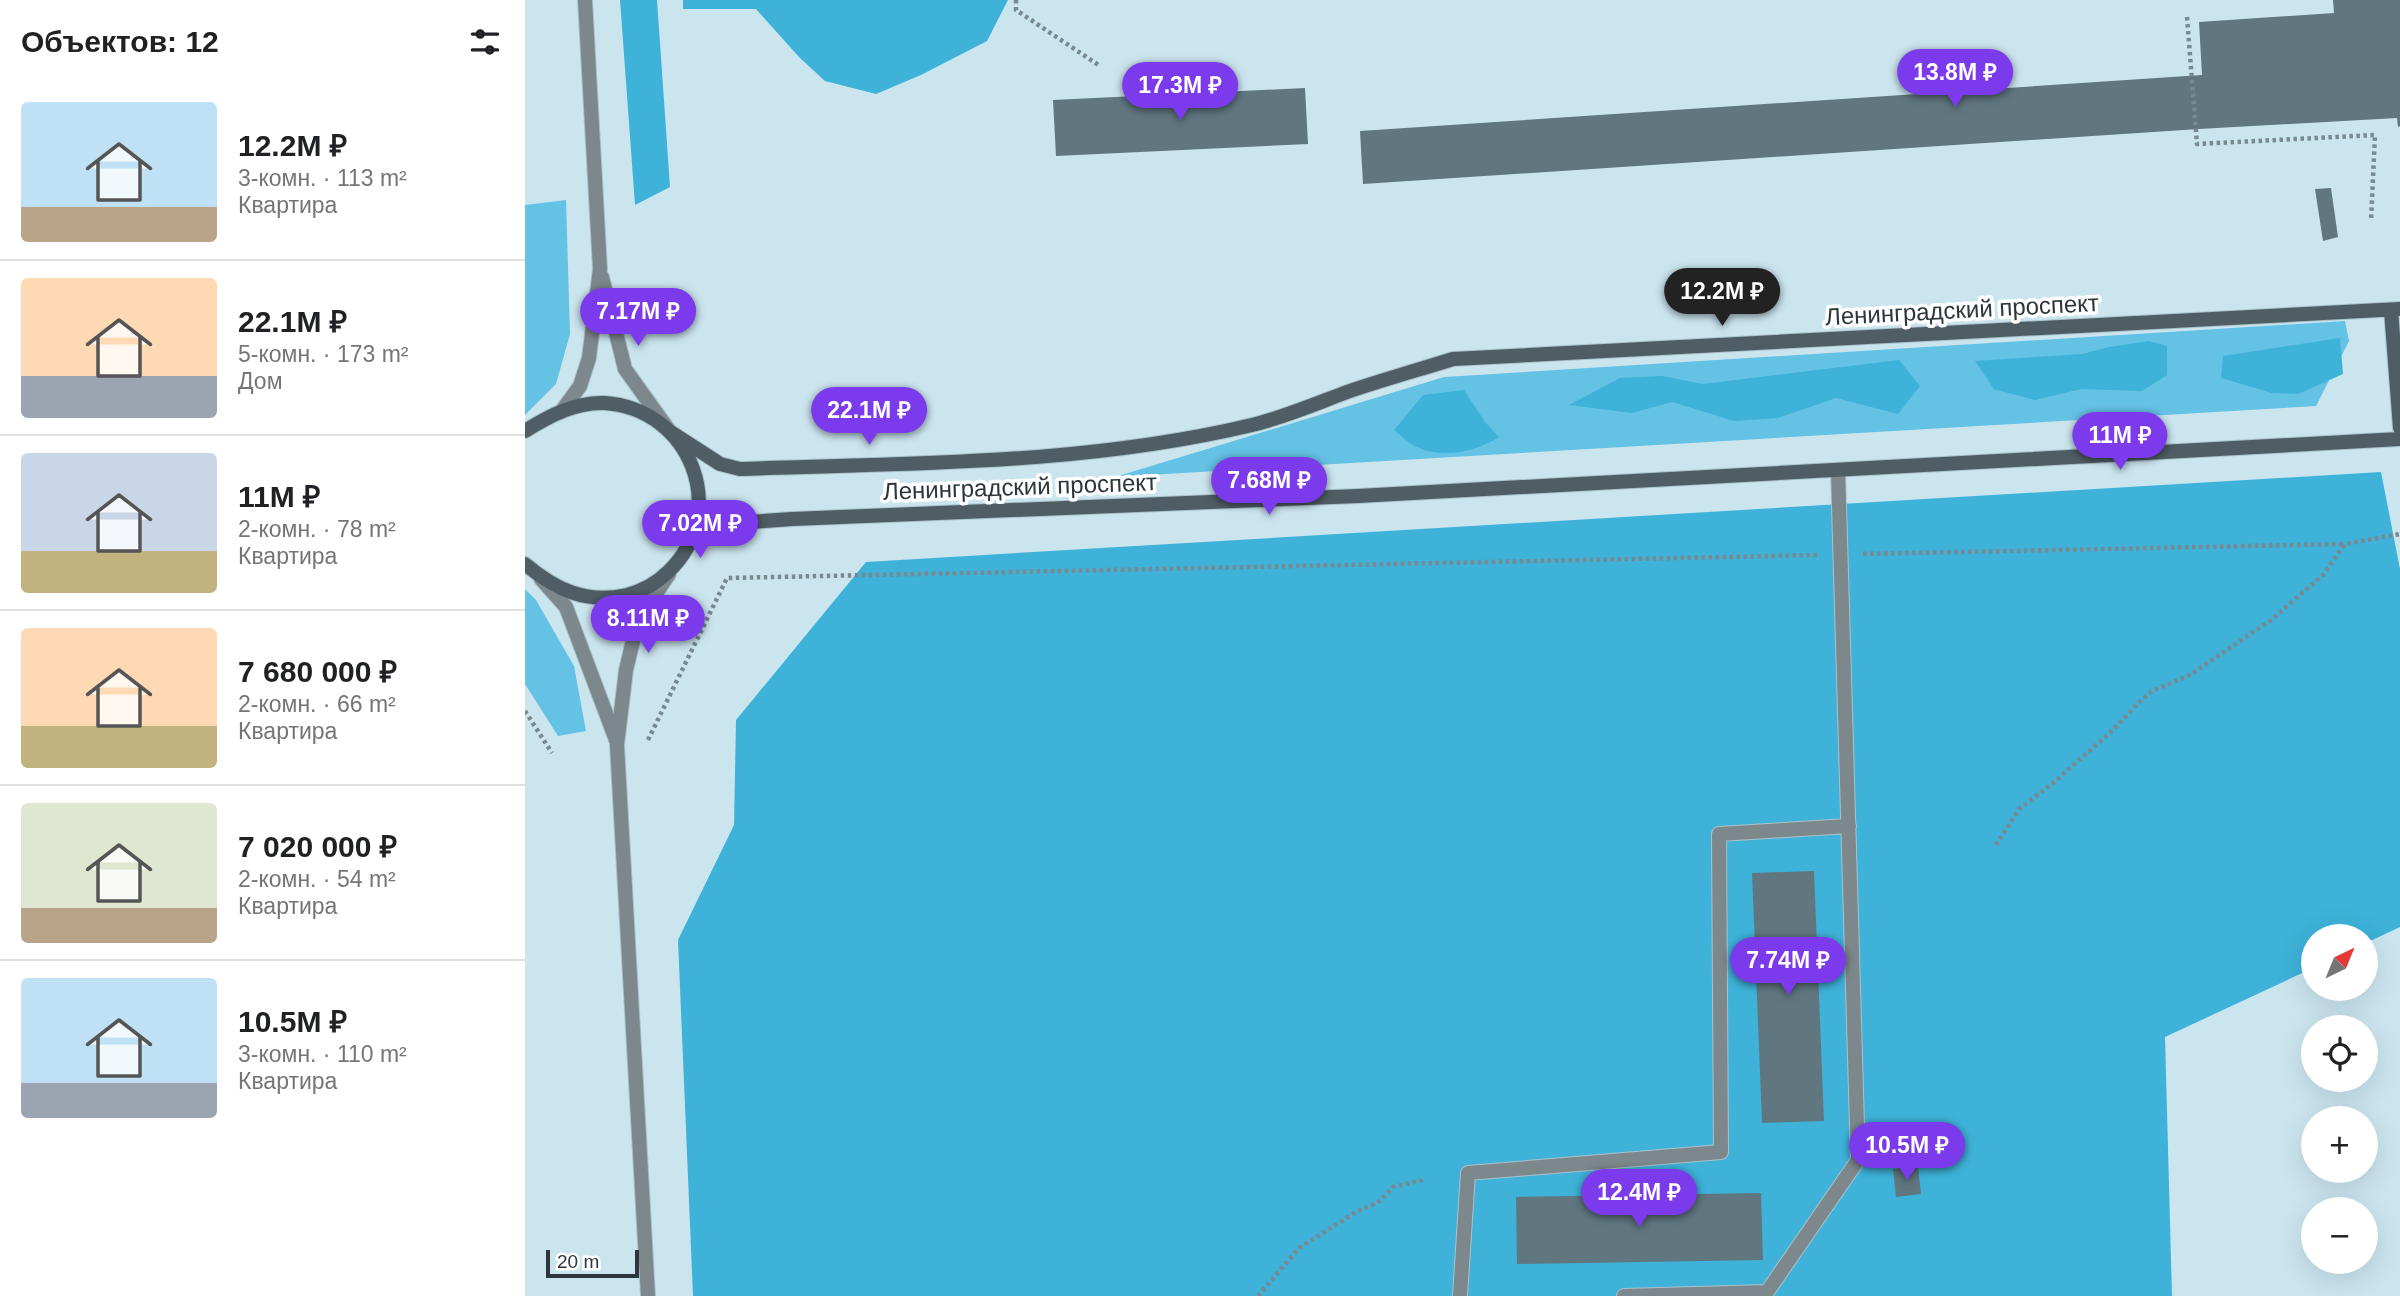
<!DOCTYPE html>
<html lang="ru">
<meta charset="utf-8">
<style>
:root{--surface:#fff;--page:#f2f2f2;--text:#202124;--muted:#757577;--line:#e0e0e0;--accent:#7c3aed}
body{margin:0;font-family:Arial,sans-serif;background:var(--page);color:var(--text);height:100vh;display:flex;flex-direction:column;font-size:26px;white-space:nowrap}
*{box-sizing:border-box;margin:0}
p{font-size:23px;color:var(--muted)}
.icon{flex:none;width:38px;height:38px;fill:none;stroke:currentColor;stroke-width:2;stroke-linecap:round;stroke-linejoin:round}
.map{position:relative;flex:1;overflow:hidden}
.details{display:flex;flex-direction:column;background:var(--surface);width:525px}
.details>*{flex:none}
.needle{width:46px;rotate:43deg}
.fabs{position:absolute;left:1776px;top:924px;display:grid;gap:14px}
.fabs a{display:grid;place-items:center;width:77px;height:77px;border-radius:50%;background:var(--surface);box-shadow:0 7px 28px #0002;font-size:35px}
.scale{position:absolute;left:21px;bottom:18px;width:93px;box-sizing:border-box;padding-left:7px;border:4px solid #2d373b;border-top:0;font-size:19px;line-height:24px;white-space:nowrap;color:#2d373b;-webkit-text-stroke:5px #fff;paint-order:stroke}
.price{position:absolute;translate:-50% -60px;padding:0 16px;border-radius:24px;background:var(--accent);color:#fff;font-size:23px;line-height:46px;filter:drop-shadow(0 2px 4px #0008)}
.price::after{content:'';position:absolute;left:50%;top:42px;width:21px;height:16px;margin-left:-10px;background:inherit;clip-path:polygon(0 0,100% 0,50% 100%)}
.price.active{background:#222;color:#fff}
ul{padding:0;list-style:none}
li{display:flex;align-items:center;gap:21px;height:175px;padding:0 21px}
li+li{border-top:2px solid var(--line)}
li span{display:grid;place-items:center;flex:none;width:196px;height:140px;border-radius:7px;color:#555}
li>.icon{margin-inline-start:auto}
span .icon{width:84px;height:84px;fill:#fffc;stroke-width:1}
li b{font-size:30px}
h2{display:flex;justify-content:space-between;align-items:center;height:84px;padding:0 21px;font-size:30px}
main{display:flex;flex:1;min-height:0}
.map>svg:first-child{display:block}
.green{fill:#64c2e4}
.forest{fill:#3eb2d9}
.building{fill:#607780}
.lines{fill:none;stroke-linecap:round;stroke-linejoin:round}
.service-casing{stroke:#abc2cb;stroke-width:16}
.minor-casing{stroke:#abc2cb;stroke-width:16}
.secondary-casing{stroke:#abc2cb;stroke-width:16}
.path{stroke:#788990;stroke-width:4.5;stroke-dasharray:3.5 3.5;stroke-linecap:butt}
.service{stroke:#7d888c;stroke-width:14}
.minor{stroke:#7d888c;stroke-width:14}
.secondary{stroke:#4f5e64;stroke-width:14}
.labels{text-anchor:middle;stroke-width:7;stroke-linejoin:round;paint-order:stroke}
.street-label{font-size:24px;fill:#2d373b;stroke:#fff}
</style>
<main>
<section class="details">
<h2>Объектов: 12<svg class="icon" aria-label="filters" viewBox="0 0 24 24"><path d="M4 7h16M4 17h16"/><circle cx="9" cy="7" r="2"/><circle cx="15" cy="17" r="2"/></svg></h2>
<ul>
<li><span style="background:linear-gradient(#bfe0f5 75%,#b9a48a 0)"><svg class="icon" aria-label="home" viewBox="0 0 24 24"><path d="M3 11l9-7 9 7M6 9v11h12V9"/></svg></span><div><b>12.2M ₽</b><p>3-комн. · 113 m²</p><p>Квартира</p></div></li>
<li><span style="background:linear-gradient(#ffd9b3 70%,#9aa5b1 0)"><svg class="icon" aria-label="home" viewBox="0 0 24 24"><path d="M3 11l9-7 9 7M6 9v11h12V9"/></svg></span><div><b>22.1M ₽</b><p>5-комн. · 173 m²</p><p>Дом</p></div></li>
<li><span style="background:linear-gradient(#c9d6e8 70%,#c2b280 0)"><svg class="icon" aria-label="home" viewBox="0 0 24 24"><path d="M3 11l9-7 9 7M6 9v11h12V9"/></svg></span><div><b>11M ₽</b><p>2-комн. · 78 m²</p><p>Квартира</p></div></li>
<li><span style="background:linear-gradient(#ffd9b3 70%,#c2b280 0)"><svg class="icon" aria-label="home" viewBox="0 0 24 24"><path d="M3 11l9-7 9 7M6 9v11h12V9"/></svg></span><div><b>7 680 000 ₽</b><p>2-комн. · 66 m²</p><p>Квартира</p></div></li>
<li><span style="background:linear-gradient(#dfe7d0 75%,#b9a48a 0)"><svg class="icon" aria-label="home" viewBox="0 0 24 24"><path d="M3 11l9-7 9 7M6 9v11h12V9"/></svg></span><div><b>7 020 000 ₽</b><p>2-комн. · 54 m²</p><p>Квартира</p></div></li>
<li><span style="background:linear-gradient(#bfe0f5 75%,#9aa5b1 0)"><svg class="icon" aria-label="home" viewBox="0 0 24 24"><path d="M3 11l9-7 9 7M6 9v11h12V9"/></svg></span><div><b>10.5M ₽</b><p>3-комн. · 110 m²</p><p>Квартира</p></div></li>
</ul>
</section>
<div class="map">
<svg width="1875" height="1296" viewBox="0 0 1875 1296">
<rect width="100%" height="100%" fill="#cbe5ef"/>
<path class="green" d="M41,200L45,334L31,384L0,415V205Z
M1820,321L1824,341L1791,406L590,477L919,377Z
M0,589L11,600L49,666L61,731L33,736L0,684Z"/>
<path class="forest" d="M95,0H132L145,187L110,205Z
M158,0H483L462,41L396,75L351,94L300,81L274,57L231,9H158Z
M1815,338L1818,374L1773,394L1747,393L1696,378L1698,356Z
M1624,341L1642,346V375L1617,391L1556,389L1510,400L1469,389L1450,361L1557,354L1584,347Z
M1374,360L1395,386L1373,414L1311,398L1253,418L1209,421L1147,402L1107,413L1044,405L1095,378L1137,376L1178,384Z
M939,390L960,422L974,437C951,452 918,459 892,447C884,444 876,435 869,430L898,395Z
M1856,472L1875,569V927L1841,943V936H1788V968L1640,1037L1647,1296H168L153,940L209,825L211,720L341,562Z"/>
<path class="building" d="M1808,0H1875V126L1873,127L1872,118L1674,129L838,184L835,131L1677,75L1674,22L1809,13Z
M780,88L783,144L531,156L528,100Z
M1806,188L1813,237L1798,241L1790,189Z
M1289,871L1299,1121L1237,1123L1227,873Z
M1393,1166L1396,1194L1371,1197L1368,1169Z
M1236,1193L1238,1260L992,1264L991,1197Z"/>
<g class="lines">
<defs>
<path id="service" d="M935,1296L943,1173L1196,1152L1194,834L1324,826
M1099,1296L1242,1292L1333,1160L1313,470"/>
<path id="minor" d="M77,277L100,369L143,429
M36,412L55,386L64,358L75,269L60,0
M16,579L41,607L91,740
M123,1296L92,745L101,670L113,620L144,574"/>
<path id="secondary" d="M1866,310L1875,428
M0,431C24,416 50,402 79,403C166,408 206,512 143,572C132,583 117,591 102,595C61,604 31,590 0,564
M144,431L195,464L215,469C386,463 559,465 727,425C760,417 790,404 822,392C857,380 893,370 928,359L1875,309
M167,537L197,524L267,519L833,496L1875,439"/>
</defs>
<use href="#service" class="service-casing"/>
<use href="#minor" class="minor-casing"/>
<use href="#secondary" class="secondary-casing"/>
<path class="path" d="M491,0V10L575,66
M1662,17L1672,144L1850,135L1846,221
M1338,554L1820,544
M0,711L27,753
M123,740L202,578L1295,555
M1471,845L1495,808L1527,784L1588,730L1612,704L1627,691L1665,675L1746,620L1798,575L1820,544L1875,534
M733,1296L774,1248L831,1212L855,1201L868,1187L898,1180"/>
<use href="#service" class="service"/>
<use href="#minor" class="minor"/>
<use href="#secondary" class="secondary"/>
</g>
<g class="labels">
<g class="street-label">
<text transform="translate(1437 310) rotate(-3)" y="8">Ленинградский проспект</text>
<text transform="translate(495 487) rotate(-2)" y="8">Ленинградский проспект</text>
</g>
</g>
</svg>
<div class="fabs">
<a><svg class="needle" viewBox="-14 -14 28 28"><path d="M0-13l5 13h-10z" fill="#e53935"/><path d="M0 13l5-13h-10z" fill="#757577"/></svg></a>
<a><svg class="icon" aria-label="locate" viewBox="0 0 24 24"><circle cx="12" cy="12" r="6"/><path d="M12 2v4M12 18v4M2 12h4M18 12h4"/></svg></a>
<a>+</a>
<a>−</a>
</div>
<div class="scale">20 m</div>
<b class="price" style="left:1430px;top:109px">13.8M ₽</b>
<b class="price" style="left:655px;top:122px">17.3M ₽</b>
<b class="price active" style="left:1197px;top:328px">12.2M ₽</b>
<b class="price" style="left:113px;top:348px">7.17M ₽</b>
<b class="price" style="left:344px;top:447px">22.1M ₽</b>
<b class="price" style="left:1595px;top:472px">11M ₽</b>
<b class="price" style="left:744px;top:517px">7.68M ₽</b>
<b class="price" style="left:175px;top:560px">7.02M ₽</b>
<b class="price" style="left:123px;top:655px">8.11M ₽</b>
<b class="price" style="left:1263px;top:997px">7.74M ₽</b>
<b class="price" style="left:1382px;top:1182px">10.5M ₽</b>
<b class="price" style="left:1114px;top:1229px">12.4M ₽</b>
</div>
</main>
